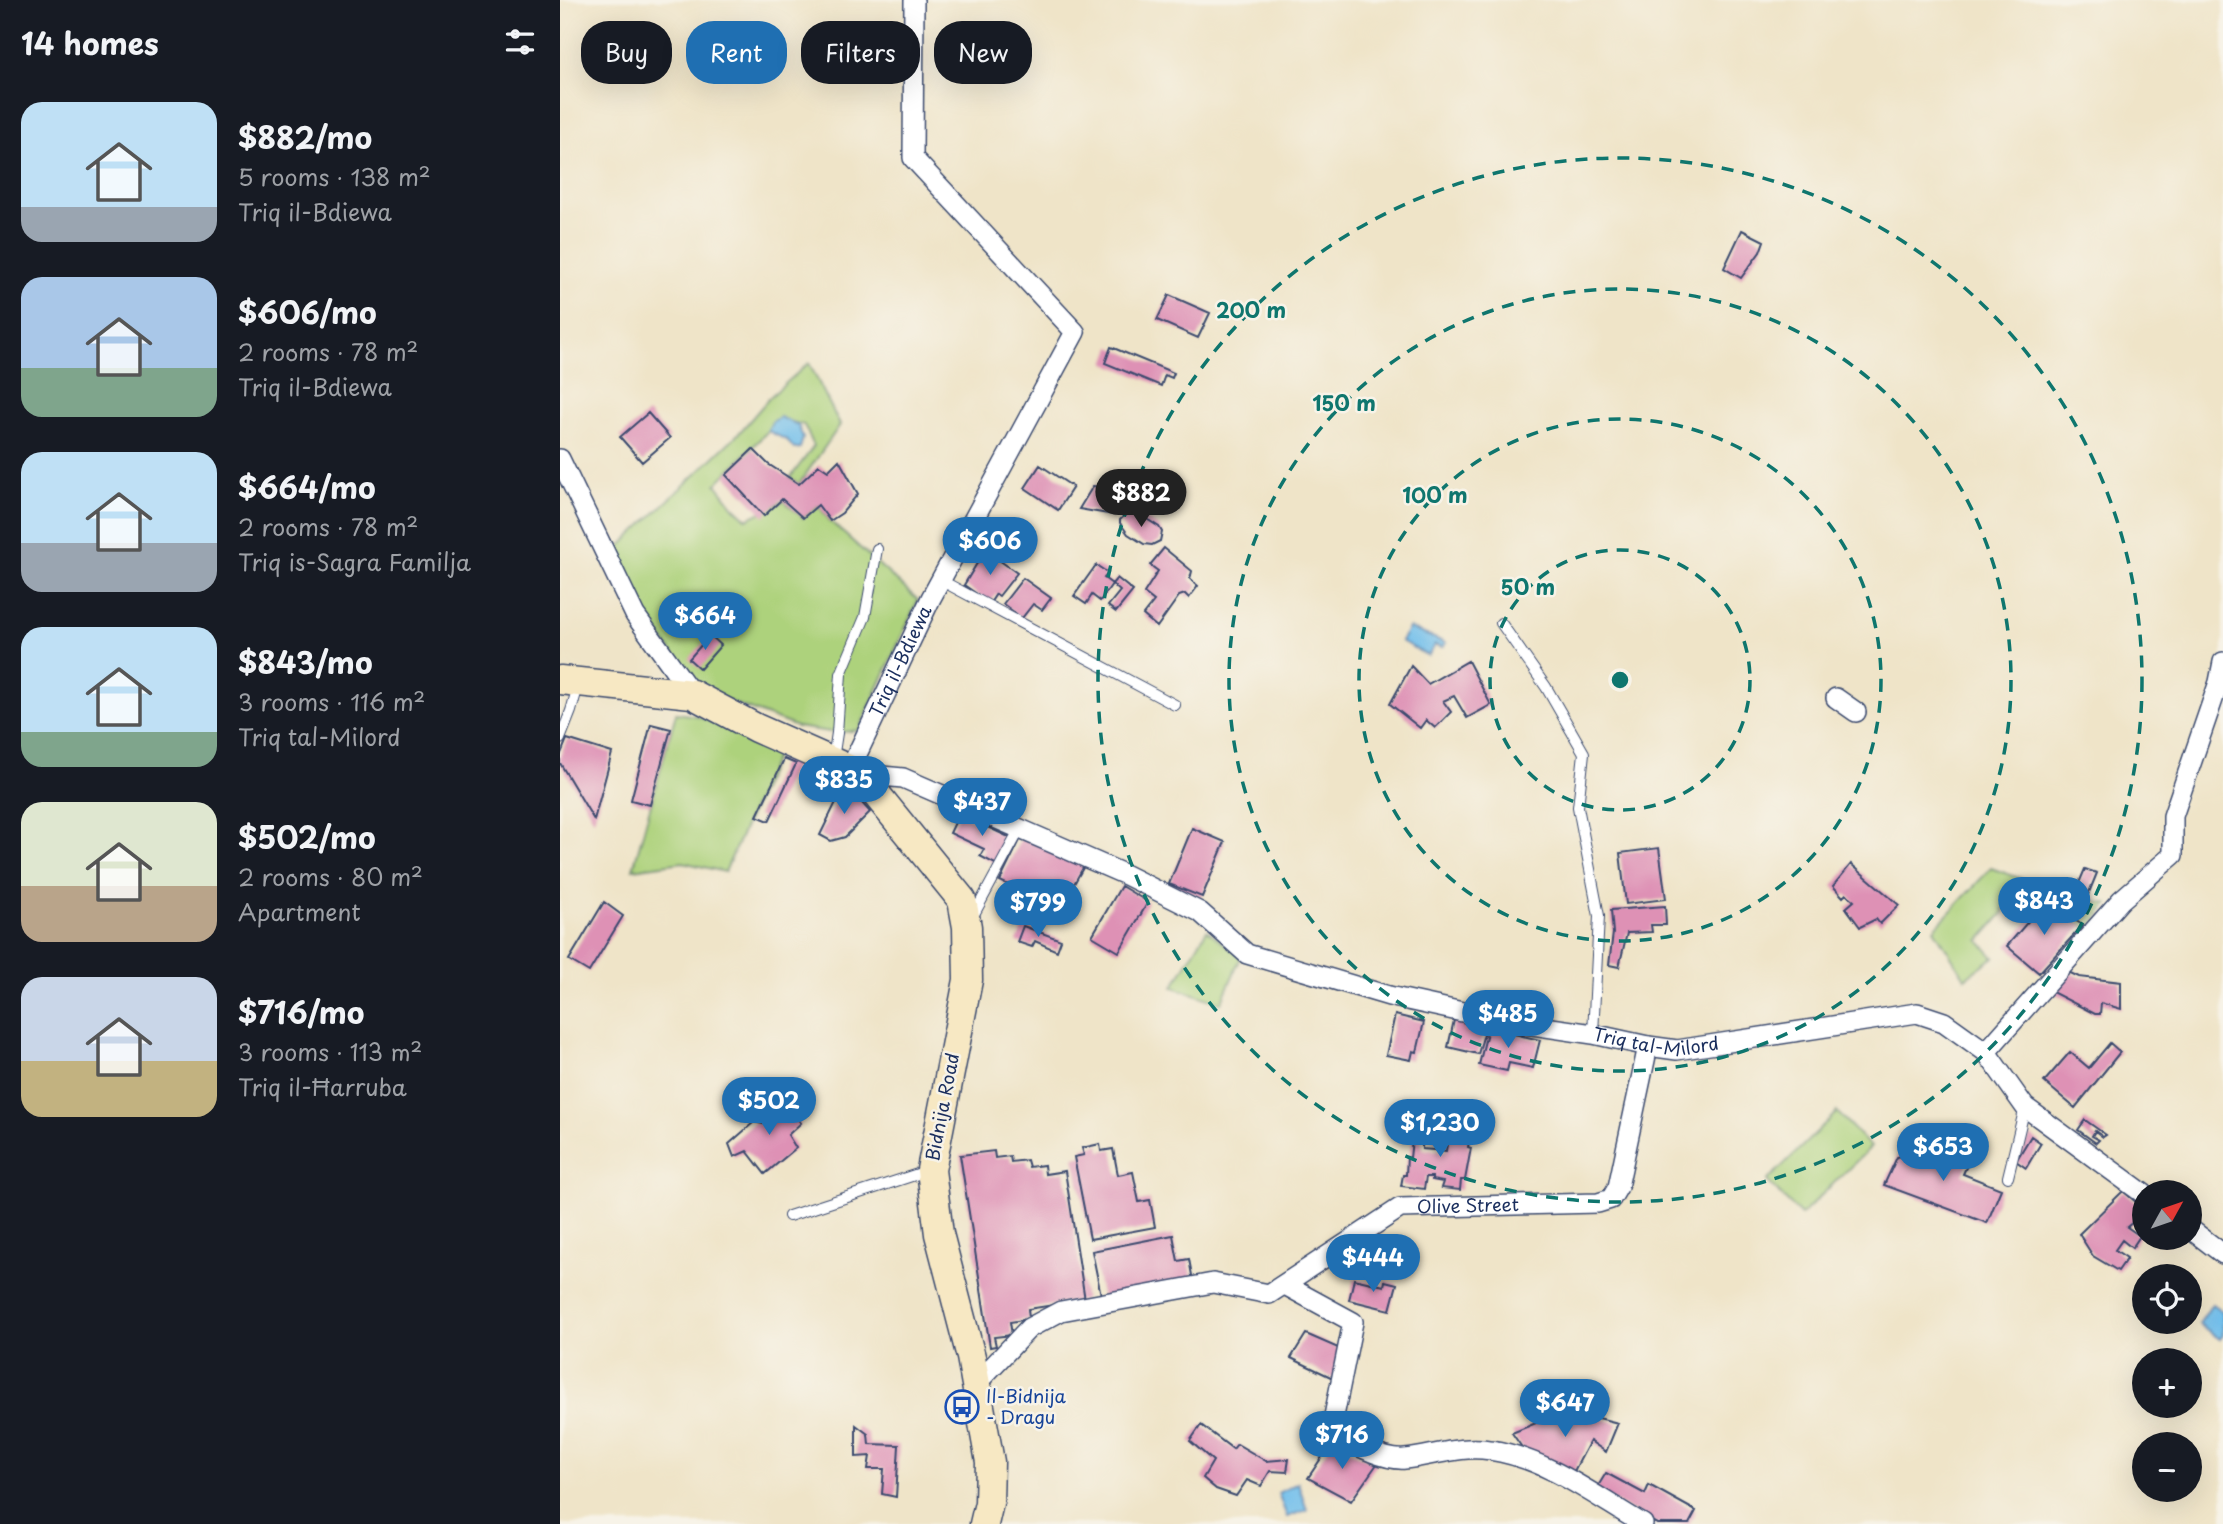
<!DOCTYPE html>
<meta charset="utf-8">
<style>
:root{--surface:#171b24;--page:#242831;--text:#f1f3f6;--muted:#9ea1a6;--accent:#1f6fb2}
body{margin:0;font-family:"Playpen Sans",sans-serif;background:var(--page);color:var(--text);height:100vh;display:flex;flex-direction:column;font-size:26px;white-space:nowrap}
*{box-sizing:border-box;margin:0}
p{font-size:23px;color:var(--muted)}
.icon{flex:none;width:38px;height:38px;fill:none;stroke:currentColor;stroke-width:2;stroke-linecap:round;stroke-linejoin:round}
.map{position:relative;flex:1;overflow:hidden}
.drawer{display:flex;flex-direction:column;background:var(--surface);width:560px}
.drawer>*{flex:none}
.hud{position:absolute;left:21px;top:21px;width:665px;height:63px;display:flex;gap:14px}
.needle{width:46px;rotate:50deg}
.buttons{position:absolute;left:1572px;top:1180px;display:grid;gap:14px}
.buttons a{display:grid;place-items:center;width:70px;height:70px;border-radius:50%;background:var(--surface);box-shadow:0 7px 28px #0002;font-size:35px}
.price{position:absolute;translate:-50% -60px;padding:0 16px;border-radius:24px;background:var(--accent);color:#fff;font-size:23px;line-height:46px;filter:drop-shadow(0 2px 4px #0008)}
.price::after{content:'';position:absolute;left:50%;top:42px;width:21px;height:16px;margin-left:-10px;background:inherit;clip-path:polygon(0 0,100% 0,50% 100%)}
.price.on{background:#222;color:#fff}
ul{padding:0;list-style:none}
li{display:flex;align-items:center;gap:21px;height:175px;padding:0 21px}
li span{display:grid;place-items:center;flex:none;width:196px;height:140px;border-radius:21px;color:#555}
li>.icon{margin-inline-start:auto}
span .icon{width:84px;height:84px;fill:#fffc;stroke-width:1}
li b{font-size:30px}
h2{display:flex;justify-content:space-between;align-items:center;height:84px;padding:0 21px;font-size:30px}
.pill{padding:0 24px;border-radius:28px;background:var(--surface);box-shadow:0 7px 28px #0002;font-size:24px;line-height:63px}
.pill.on{background:var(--accent);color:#fff}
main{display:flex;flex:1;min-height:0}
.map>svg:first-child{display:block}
.green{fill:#add27b;stroke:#64806c;stroke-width:2}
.water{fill:#70beeb;stroke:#4676a4;stroke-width:2}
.building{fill:#de91b5}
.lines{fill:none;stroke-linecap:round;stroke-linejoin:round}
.lane-casing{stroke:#3b4a6e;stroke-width:12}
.street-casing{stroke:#3b4a6e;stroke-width:22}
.secondary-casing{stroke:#3b4a6e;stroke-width:31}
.lane{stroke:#fff;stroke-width:10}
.street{stroke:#fff;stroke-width:19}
.secondary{stroke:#f7e8c3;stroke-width:28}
.ring{fill:none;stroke:#0f766e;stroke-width:3.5;stroke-dasharray:12 9}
.labels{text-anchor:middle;stroke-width:5;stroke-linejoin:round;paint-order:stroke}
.street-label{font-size:18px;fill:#1b2f5e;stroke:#f7f3e8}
.transit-label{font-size:18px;fill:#164399;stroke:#f7f3e8;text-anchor:start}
.centre{fill:#0f766e;stroke:#f7f3e8;stroke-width:3.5}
.ring-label{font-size:21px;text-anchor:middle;font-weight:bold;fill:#0f766e;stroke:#f7f3e8;stroke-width:5;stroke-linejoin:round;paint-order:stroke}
</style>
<main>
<section class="drawer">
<h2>14 homes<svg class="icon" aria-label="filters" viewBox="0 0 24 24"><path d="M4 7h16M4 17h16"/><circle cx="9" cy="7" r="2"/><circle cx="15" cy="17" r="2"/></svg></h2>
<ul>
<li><span style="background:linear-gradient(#bfe0f5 75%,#9aa5b1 0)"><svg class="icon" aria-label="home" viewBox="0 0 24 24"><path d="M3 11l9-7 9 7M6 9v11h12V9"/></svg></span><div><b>$882/mo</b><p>5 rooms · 138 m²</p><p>Triq il-Bdiewa</p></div></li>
<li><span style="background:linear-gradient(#a9c7e8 65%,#7fa58c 0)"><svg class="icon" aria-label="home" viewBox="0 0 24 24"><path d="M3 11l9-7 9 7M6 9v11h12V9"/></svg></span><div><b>$606/mo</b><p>2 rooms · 78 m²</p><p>Triq il-Bdiewa</p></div></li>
<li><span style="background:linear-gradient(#bfe0f5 65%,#9aa5b1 0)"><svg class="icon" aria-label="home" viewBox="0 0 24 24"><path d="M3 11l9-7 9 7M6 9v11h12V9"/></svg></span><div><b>$664/mo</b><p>2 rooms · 78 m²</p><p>Triq is-Sagra Familja</p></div></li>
<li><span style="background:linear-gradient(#bfe0f5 75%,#7fa58c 0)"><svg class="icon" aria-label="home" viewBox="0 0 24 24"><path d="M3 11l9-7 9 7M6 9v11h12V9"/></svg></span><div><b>$843/mo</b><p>3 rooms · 116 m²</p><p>Triq tal-Milord</p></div></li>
<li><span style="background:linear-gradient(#dfe7d0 60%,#b9a48a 0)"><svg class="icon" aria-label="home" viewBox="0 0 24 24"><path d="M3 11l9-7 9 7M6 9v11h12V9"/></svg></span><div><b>$502/mo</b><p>2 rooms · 80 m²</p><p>Apartment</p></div></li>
<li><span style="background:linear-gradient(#c9d6e8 60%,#c2b280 0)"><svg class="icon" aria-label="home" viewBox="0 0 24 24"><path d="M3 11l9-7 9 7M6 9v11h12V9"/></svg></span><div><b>$716/mo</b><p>3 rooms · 113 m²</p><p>Triq il-Ħarruba</p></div></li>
</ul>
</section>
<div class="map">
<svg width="1663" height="1524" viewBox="0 0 1663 1524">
<rect width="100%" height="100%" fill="#f7f3e8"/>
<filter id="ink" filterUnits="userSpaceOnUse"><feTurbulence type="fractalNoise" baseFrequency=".0143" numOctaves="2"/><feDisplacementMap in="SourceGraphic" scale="14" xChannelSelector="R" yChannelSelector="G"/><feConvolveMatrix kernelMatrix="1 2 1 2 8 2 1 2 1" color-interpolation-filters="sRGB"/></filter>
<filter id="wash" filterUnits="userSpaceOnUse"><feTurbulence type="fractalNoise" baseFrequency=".00686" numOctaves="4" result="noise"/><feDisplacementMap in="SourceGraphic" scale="28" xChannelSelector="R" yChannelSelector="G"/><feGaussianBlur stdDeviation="1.57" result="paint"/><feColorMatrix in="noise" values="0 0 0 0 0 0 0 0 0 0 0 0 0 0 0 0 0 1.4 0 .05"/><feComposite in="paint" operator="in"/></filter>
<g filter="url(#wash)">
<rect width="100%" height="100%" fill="#efe4c8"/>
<path class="green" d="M249,363L280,425L239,484L230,478L254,446L244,425L225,420L212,422L208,431L156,484L174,507L187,519L224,501L243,518L258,505L270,521L358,600L299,730L277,733L237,727L144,692L131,680L77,600L53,553L180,432L211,396Z
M116,713L137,716L219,749L165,872L123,862L73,869Z
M1431,868L1518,899L1548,904L1529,929L1460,888L1443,909L1445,911L1419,941L1434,957L1405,978L1374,929Z
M647,930L681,957L661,1003L613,987Z
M1277,1112L1311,1147L1241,1215L1207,1181Z"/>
<path class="water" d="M220,417L238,425L243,438L240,448L234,449L227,440L208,431L212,422Z
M849,628L886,643L883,647L875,645L868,656L841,641Z
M1652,1304L1663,1312V1335L1660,1339L1639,1324Z
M738,1483L747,1510L727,1517L718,1493Z"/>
<g id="blocks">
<path class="building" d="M1182,230L1204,241L1200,252L1181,278L1164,268Z
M609,295L650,313L638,338L597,320Z
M551,347L614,373L612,378L605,375L601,386L545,363Z
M88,413L110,438L82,462L60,437Z
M193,449L208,464L239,484L259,465L268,471L279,460L298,494L282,513L270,521L258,505L243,518L222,499L204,516L166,475Z
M480,465L513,487L498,510L465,488Z
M533,486L548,488L554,515L519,509Z
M568,512H576L599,527L602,532L600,541L592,545L584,544L568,534L560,523V520Z
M604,548L632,571L630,579L638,586L629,598L625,594L619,596L597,627L583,615L594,601L584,593L598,571L590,565Z
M425,550L457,573L439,596L436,594L430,603L404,585Z
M536,565L548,573L544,578L552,584L540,601L532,595L526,604L514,596Z
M463,578L491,598L482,610L473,604L462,618L443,604Z
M557,578L573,591L556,612L548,606L560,591L552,584Z
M150,635L161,645L140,669L129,659Z
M908,661L931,705L907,718L894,696L883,701L891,712L875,728L866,720L860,728L830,704L851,666L868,684Z
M91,724L111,729L90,805L71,800Z
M7,739L52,753L34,820L0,763V756Z
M224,759L236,764L209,821L197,816Z
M283,788L292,792L310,812L285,837L271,841L260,835Z
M399,814L451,838L437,865L420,856L424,849L390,833Z
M632,828L665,842L642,897L609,884Z
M462,836L524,866L500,909L440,881Z
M1099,848L1106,899L1066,904L1060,853Z
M1291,864L1339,905L1320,924L1316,919L1300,927L1286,908L1294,901L1286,894L1283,897L1273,886Z
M1525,869L1537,873L1526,900L1513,897Z
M561,886L588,902L559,952L532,936Z
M44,902L63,916L29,972L9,960Z
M1484,903L1523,925L1479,973L1447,946Z
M1105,906L1106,925H1091L1092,932L1067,933L1059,967L1049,965L1053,933L1051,910Z
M463,926L501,940L497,951L475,941L472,947L457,942Z
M1506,971L1519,977L1561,982V1009L1541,1003L1540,1014H1535L1490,991Z
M835,1015L864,1022L857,1052L853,1051L851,1060L826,1055Z
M894,1020L926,1027L918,1054L888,1047Z
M928,1028L980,1040L973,1068L949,1063L947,1071L919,1065Z
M1550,1043L1560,1052L1515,1108L1484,1082L1510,1052L1529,1068Z
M219,1096L241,1123L228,1135L236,1148L205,1174L187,1151L174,1157L169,1144L194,1122L203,1124L211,1118L205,1112Z
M1525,1120L1546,1135L1543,1137L1535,1131L1532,1136L1539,1140L1536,1143L1518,1130Z
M875,1123L897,1127V1123L912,1127L908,1147L911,1148L905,1180H901L900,1190L881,1188L883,1182L872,1180V1177H866L864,1189L841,1186L843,1175H846L847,1157L850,1158L852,1140H862V1149L886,1151L887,1144L872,1141Z
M1471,1136L1481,1143L1466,1168L1456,1161Z
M540,1144L541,1151L553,1149L558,1175L573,1172L579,1202L590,1200L595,1227L530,1239L514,1157L524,1155L522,1148Z
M1375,1147L1409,1161L1403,1174L1441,1189L1427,1223L1324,1185L1337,1157Z
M434,1151L435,1158L450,1156L451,1162L467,1160L469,1167L484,1165L485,1174L505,1171L525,1300L468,1309L469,1319L450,1322L452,1335L434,1337L436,1346L430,1347L400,1155Z
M1563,1191L1584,1209V1229L1573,1222L1567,1227L1580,1236L1572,1248L1562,1240L1555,1250L1567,1258L1558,1271L1533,1256L1519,1234Z
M613,1235L618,1261L629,1259L633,1281L542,1300L532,1251Z
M794,1279L824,1286L825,1281L837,1284L830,1310L789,1300Z
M746,1334L785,1351L775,1379L731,1358Z
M1007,1410L1058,1423L1046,1452L1030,1441L1013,1473L970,1459L952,1433Z
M296,1425L308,1434L309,1444L339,1445L336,1497L322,1494L324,1469H308L310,1456L296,1457Z
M641,1425L673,1449L677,1444L706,1461L729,1459L727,1472L710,1471L701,1486L687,1480L676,1496L656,1489L643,1478L653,1461L630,1441Z
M772,1442L817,1464L791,1501L748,1478Z
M1046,1473L1085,1494L1089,1485L1136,1511L1129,1524H1097L1035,1491Z"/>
</g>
</g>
<g filter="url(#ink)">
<use href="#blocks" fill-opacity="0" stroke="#3b4a6e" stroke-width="2"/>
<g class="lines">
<defs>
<path id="lane" d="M382,581L615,705
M941,623L986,687L1024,753L1018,807L1039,916L1033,1034
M0,739L11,711L18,686
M273,759L277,733L281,674L305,617L317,549
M412,918L460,829
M1448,1177L1465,1107
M229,1216L367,1171"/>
<g id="street">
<path d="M0,459L75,615L132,694"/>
<path d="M1276,698L1296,712"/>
<path id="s1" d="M290,769L371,598L515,332L353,158L354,0"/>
<path id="s2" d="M300,774L343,778L566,875L640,912L687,954L829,996L944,1021L1033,1034L1088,1046L1117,1050L1357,1013L1384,1022L1426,1052L1465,1107L1584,1194"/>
<path d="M1426,1052L1561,900L1613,855V816L1659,682L1663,662"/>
<path d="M1629,1228L1663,1254"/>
<path d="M725,1285L793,1322L771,1431C789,1442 823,1461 845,1459C873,1456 901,1445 930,1450C986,1458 1035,1496 1083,1524"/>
<path id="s3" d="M415,1385L469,1328L501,1311L653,1283L709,1294L840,1208L1038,1203L1051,1199L1058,1187L1088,1046"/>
</g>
<path id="secondary" d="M0,680L132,694L196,728L300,774L402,900L407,927L408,980L371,1170L379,1234L411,1357L430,1462L429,1503L424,1524"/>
</defs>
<use href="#lane" class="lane-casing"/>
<use href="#street" class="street-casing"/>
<use href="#secondary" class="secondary-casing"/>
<use href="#lane" class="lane"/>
<use href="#street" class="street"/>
<use href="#secondary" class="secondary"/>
</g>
</g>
<g class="ring">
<circle cx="1060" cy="680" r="130"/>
<circle cx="1060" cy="680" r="261"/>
<circle cx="1060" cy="680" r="391"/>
<circle cx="1060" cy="680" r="522"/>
</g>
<defs>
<symbol id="bus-ring" viewBox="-11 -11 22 22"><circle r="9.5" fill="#f7f3e8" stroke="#1a4fb4" stroke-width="1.5"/><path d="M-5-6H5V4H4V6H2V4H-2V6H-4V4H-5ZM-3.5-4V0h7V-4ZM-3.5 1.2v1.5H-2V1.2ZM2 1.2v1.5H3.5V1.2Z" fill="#1a4fb4"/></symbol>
</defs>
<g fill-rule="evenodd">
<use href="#bus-ring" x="383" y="1388" width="38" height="38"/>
</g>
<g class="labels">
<g class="street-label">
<text dy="6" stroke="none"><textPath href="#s1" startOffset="119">Triq il-Bdiewa</textPath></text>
<text dy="6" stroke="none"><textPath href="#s2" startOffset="852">Triq tal-Milord</textPath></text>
<text transform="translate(383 1107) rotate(-79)" y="6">Bidnija Road</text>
<text dy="6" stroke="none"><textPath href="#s3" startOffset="551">Olive Street</textPath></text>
</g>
<g class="transit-label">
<text x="426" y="1403">Il-Bidnija<tspan x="426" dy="21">- Dragu</tspan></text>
</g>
</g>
<circle cx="1060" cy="680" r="10" class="centre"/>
<g class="ring-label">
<text x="691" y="318">200 m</text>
<text x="784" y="411">150 m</text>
<text x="875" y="503">100 m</text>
<text x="968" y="595">50 m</text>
</g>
</svg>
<div class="buttons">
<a><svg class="needle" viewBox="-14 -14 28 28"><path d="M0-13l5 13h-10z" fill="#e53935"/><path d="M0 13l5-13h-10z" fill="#9ea1a6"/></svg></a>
<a><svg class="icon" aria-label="locate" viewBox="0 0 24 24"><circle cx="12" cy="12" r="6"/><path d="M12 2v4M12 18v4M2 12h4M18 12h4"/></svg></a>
<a>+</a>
<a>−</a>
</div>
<b class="price on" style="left:581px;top:529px">$882</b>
<b class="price" style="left:430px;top:577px">$606</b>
<b class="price" style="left:145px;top:652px">$664</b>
<b class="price" style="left:284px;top:816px">$835</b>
<b class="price" style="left:422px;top:838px">$437</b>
<b class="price" style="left:1484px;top:937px">$843</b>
<b class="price" style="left:478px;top:939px">$799</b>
<b class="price" style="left:948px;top:1050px">$485</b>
<b class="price" style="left:209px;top:1137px">$502</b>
<b class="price" style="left:880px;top:1159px">$1,230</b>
<b class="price" style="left:1383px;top:1183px">$653</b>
<b class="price" style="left:813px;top:1294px">$444</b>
<b class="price" style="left:1005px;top:1439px">$647</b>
<b class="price" style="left:782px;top:1471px">$716</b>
<div class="hud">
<a class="pill">Buy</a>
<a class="pill on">Rent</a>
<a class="pill">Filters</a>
<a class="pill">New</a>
</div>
</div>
</main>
